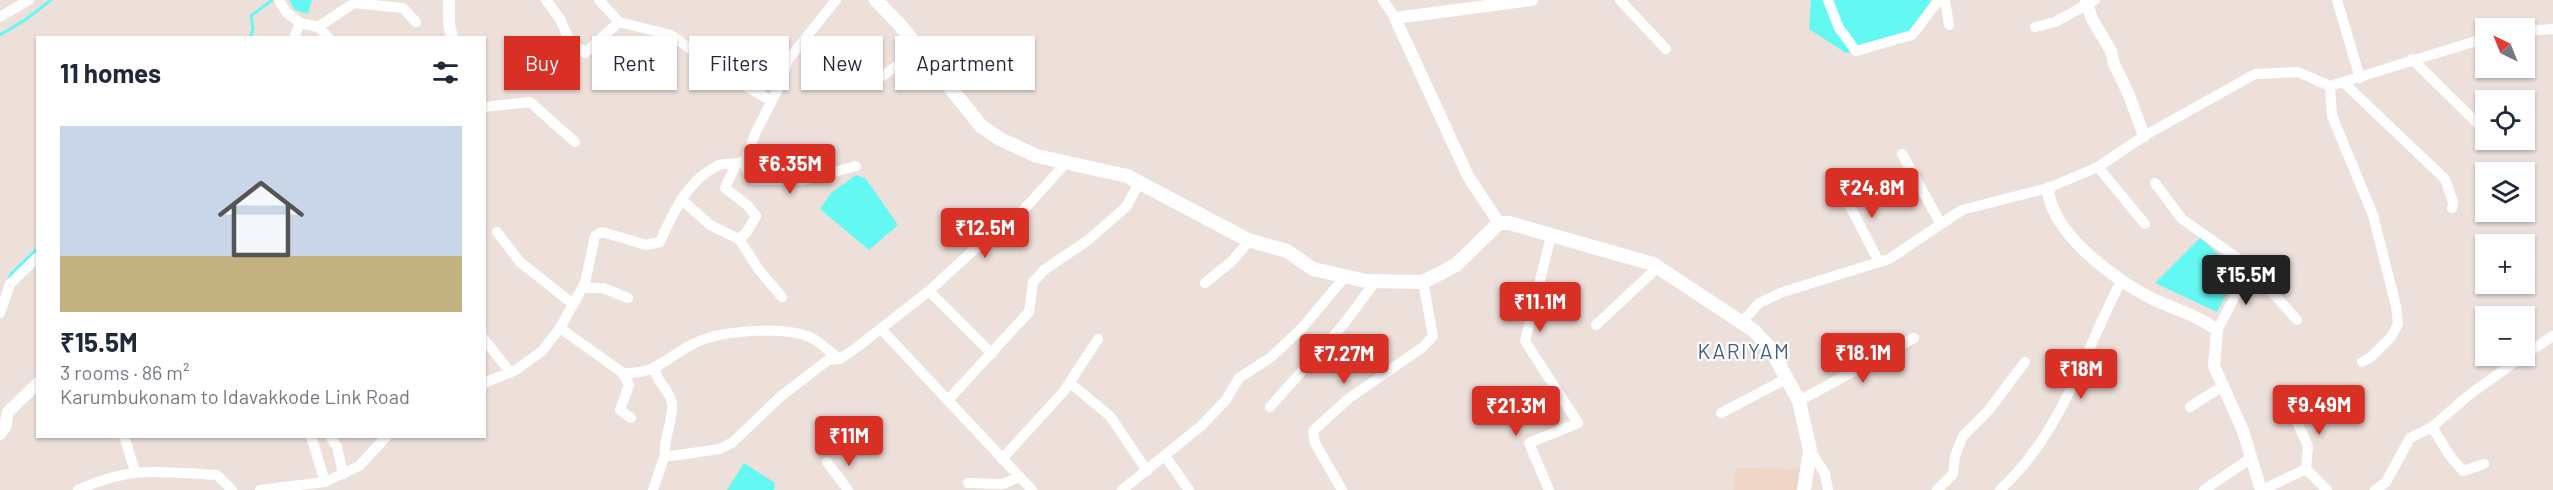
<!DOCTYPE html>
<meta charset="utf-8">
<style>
:root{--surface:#fff;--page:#f6f6f7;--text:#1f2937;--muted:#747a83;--line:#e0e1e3;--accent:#d93025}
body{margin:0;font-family:Barlow,sans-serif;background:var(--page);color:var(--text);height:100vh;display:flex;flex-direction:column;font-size:22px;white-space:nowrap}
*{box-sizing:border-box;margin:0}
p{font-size:20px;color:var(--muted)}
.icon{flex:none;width:33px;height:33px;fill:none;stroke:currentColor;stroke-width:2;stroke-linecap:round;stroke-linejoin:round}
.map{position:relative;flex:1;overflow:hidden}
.drawer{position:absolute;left:36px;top:36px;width:450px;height:402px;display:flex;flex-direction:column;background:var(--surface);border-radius:0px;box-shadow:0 2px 4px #0004}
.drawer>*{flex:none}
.banner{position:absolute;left:504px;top:36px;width:570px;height:54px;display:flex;gap:12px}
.needle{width:39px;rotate:317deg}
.fabs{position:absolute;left:2475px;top:18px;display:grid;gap:12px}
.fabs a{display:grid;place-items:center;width:60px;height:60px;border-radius:0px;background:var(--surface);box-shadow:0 2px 4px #0004;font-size:30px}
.price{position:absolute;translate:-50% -51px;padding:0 14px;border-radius:6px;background:var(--accent);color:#fff;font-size:20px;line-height:39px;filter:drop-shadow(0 2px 3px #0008)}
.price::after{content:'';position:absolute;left:50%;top:36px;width:18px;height:14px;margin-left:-9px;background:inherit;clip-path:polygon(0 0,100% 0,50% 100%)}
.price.current{background:#222;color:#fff}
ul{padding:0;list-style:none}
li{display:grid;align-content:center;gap:12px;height:318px;padding:0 24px}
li+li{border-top:2px solid var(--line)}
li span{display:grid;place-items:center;height:186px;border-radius:0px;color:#555}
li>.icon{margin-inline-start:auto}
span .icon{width:108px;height:108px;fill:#fffc;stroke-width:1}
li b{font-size:26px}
h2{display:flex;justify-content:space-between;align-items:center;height:72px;padding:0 24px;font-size:26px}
.chip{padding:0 21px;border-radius:0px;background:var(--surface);box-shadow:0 2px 4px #0004;font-size:21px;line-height:54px}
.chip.current{background:var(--accent);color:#fff}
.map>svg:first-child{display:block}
.education{fill:#f0d6c7}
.water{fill:#63f9f2}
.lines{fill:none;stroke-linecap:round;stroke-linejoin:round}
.stream{stroke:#63f9f2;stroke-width:3}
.minor{stroke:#fff;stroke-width:10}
.tertiary{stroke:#fff;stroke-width:12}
.secondary{stroke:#fff;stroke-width:14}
.labels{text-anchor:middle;stroke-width:4.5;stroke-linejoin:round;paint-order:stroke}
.quarter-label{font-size:21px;letter-spacing:1.5px;fill:#46617e;stroke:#fff}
</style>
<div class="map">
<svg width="2553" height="490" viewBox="0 0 2553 490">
<rect width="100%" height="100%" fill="#eddfda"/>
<path class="education" d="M1736,468L1802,469L1799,490H1733Z"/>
<path class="water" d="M289,0H312L308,14L295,10Z
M1811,0H1928L1931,1L1901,44L1846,53L1809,29Z
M856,175L866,179L898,225L869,250L820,209L831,193Z
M2201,237L2237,274L2217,312L2155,283Z
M744,463L775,483L774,490H727Z"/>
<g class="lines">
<path class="stream" d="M0,35L25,20L51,0
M250,38L253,29L251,16L272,0
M8,281L11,274L38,248"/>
<path class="minor" d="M279,0L286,12L300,23L294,38
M546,0L560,19L569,40L585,53L619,22L671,35L728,76L772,101
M599,0L619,22
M1383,0L1395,18
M1620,0L1666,49
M1828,0L1839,28L1856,51L1912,35L1939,0
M1945,0L1949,25
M2337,0L2360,78
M0,17L29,0
M300,23L318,27L329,38
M318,27L354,3L403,8L416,22
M2035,27L2055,22L2095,0
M2524,31L2553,29
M2412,59L2481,127
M874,82L919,50
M2343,82L2445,179L2453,202L2452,208
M2330,86L2332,116L2373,215L2396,306L2398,324L2391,337L2371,357L2362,362
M484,107L530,102L575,142
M1902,154L1941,224
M743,163L754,180H804L856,166
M736,164L725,188L747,205L756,216L746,233L739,239
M2098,167L2145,224
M2155,183L2182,219L2250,267L2297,320
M1841,189L1879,262
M681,199L710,225L739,239L759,270L782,297
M497,232L520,262L573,304
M1205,283L1232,261L1250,240
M582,288H603L628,298
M929,291L992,354
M0,313L10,284L38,257
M1741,323L1759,303L1783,292L1889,259L1962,210L2048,188L2098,167L2144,136L2255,74L2298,72L2330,86L2486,38
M1596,325L1658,267
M560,328L623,373L629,385L620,410L631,418
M881,329L1032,490
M2217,331L2250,267
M484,339L510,372
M2524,355L2553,336
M655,369C656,382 670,390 672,403C674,420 663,437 665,454L671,456L720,449L733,442L780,397L828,360L840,359L856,348L929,291L979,245L1009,226L1065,164
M623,373C655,375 666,358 693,344C719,330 782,326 810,337C820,342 830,352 840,359
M484,383L516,370L542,351L560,328L585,283L595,236L602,232L646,245L660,242C673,213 687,180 719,165C727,162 737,166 745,160L756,132L778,89L788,60L836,0
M1070,383L1110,416L1147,471
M949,399L1029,312L1033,282L1044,270L1087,241L1126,207L1139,183
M1799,401L1914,338
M1270,407L1343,325L1375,282
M2190,407L2221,387
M2292,411L2308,446L2306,469
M1721,413L1788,378
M2432,427L2450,456L2463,471L2484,464
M124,436L135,471
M311,436L325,482
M330,436L337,447L343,474
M1810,450L1825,474L1828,490
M1165,456L1189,490
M1002,459L1064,391L1098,339
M827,462L848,490
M968,483L1003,484L1019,477
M78,490C131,465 161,472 217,475L232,490
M260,490L325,482L359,466L387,436
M653,490L665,454
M1122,490L1201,426L1226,400L1239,378L1270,358L1302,328L1344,278
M1342,490L1315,443L1313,431L1348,399L1423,347L1433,336L1423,282
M1549,490L1529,443L1578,423L1525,341L1551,236
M1937,490L1953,474L1955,456L1963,436L1988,411L2025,362
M2000,490C2061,434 2084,353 2121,281
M2204,490L2251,458
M2262,490L2306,469L2327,490
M2375,490L2386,482L2410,438L2432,427L2469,395L2523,356"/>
<path class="tertiary" d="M449,0V24L452,38
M2086,0L2092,19L2111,51L2114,64L2129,95L2144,136
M2048,188C2050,233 2117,282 2155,300C2172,308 2204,318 2217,331L2214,366L2243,431L2261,490
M1499,223L1468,176L1395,18L1532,0
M0,434L5,427L8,412L38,383"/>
<path class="secondary" d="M876,0L899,24L981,126L1000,139L1037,156L1127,176L1248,240L1287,251L1313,269L1366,281L1423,282L1456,265L1499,223H1509L1653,264L1753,330L1770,348L1799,401L1810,450L1804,490"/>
</g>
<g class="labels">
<g class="quarter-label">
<text x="1744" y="359">KARIYAM</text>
</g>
</g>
</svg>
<div class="fabs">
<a><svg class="needle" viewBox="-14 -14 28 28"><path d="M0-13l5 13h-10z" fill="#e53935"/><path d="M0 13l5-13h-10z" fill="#747a83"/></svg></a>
<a><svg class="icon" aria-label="locate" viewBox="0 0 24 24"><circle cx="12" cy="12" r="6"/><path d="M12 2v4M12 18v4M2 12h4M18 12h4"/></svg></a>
<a><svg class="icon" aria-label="layers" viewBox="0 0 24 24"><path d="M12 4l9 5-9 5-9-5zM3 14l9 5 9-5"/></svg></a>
<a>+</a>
<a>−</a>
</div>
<b class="price" style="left:790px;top:195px">₹6.35M</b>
<b class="price" style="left:1872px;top:219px">₹24.8M</b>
<b class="price" style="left:985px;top:259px">₹12.5M</b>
<b class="price current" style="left:2246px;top:306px">₹15.5M</b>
<b class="price" style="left:1540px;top:333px">₹11.1M</b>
<b class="price" style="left:1863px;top:384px">₹18.1M</b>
<b class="price" style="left:1344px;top:385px">₹7.27M</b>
<b class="price" style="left:2081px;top:400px">₹18M</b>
<b class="price" style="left:2319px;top:436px">₹9.49M</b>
<b class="price" style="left:1516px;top:437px">₹21.3M</b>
<b class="price" style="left:849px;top:467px">₹11M</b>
<div class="banner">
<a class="chip current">Buy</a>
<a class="chip">Rent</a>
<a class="chip">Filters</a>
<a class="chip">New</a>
<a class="chip">Apartment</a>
</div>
<section class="drawer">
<h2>11 homes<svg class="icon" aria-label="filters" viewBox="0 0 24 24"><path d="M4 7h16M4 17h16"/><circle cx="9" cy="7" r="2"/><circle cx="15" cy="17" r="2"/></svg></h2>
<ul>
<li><span style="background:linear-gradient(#c9d6e8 70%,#c2b280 0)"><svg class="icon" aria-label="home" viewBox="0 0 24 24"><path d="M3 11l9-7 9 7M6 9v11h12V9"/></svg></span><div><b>₹15.5M</b><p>3 rooms · 86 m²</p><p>Karumbukonam to Idavakkode Link Road</p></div></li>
</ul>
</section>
</div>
